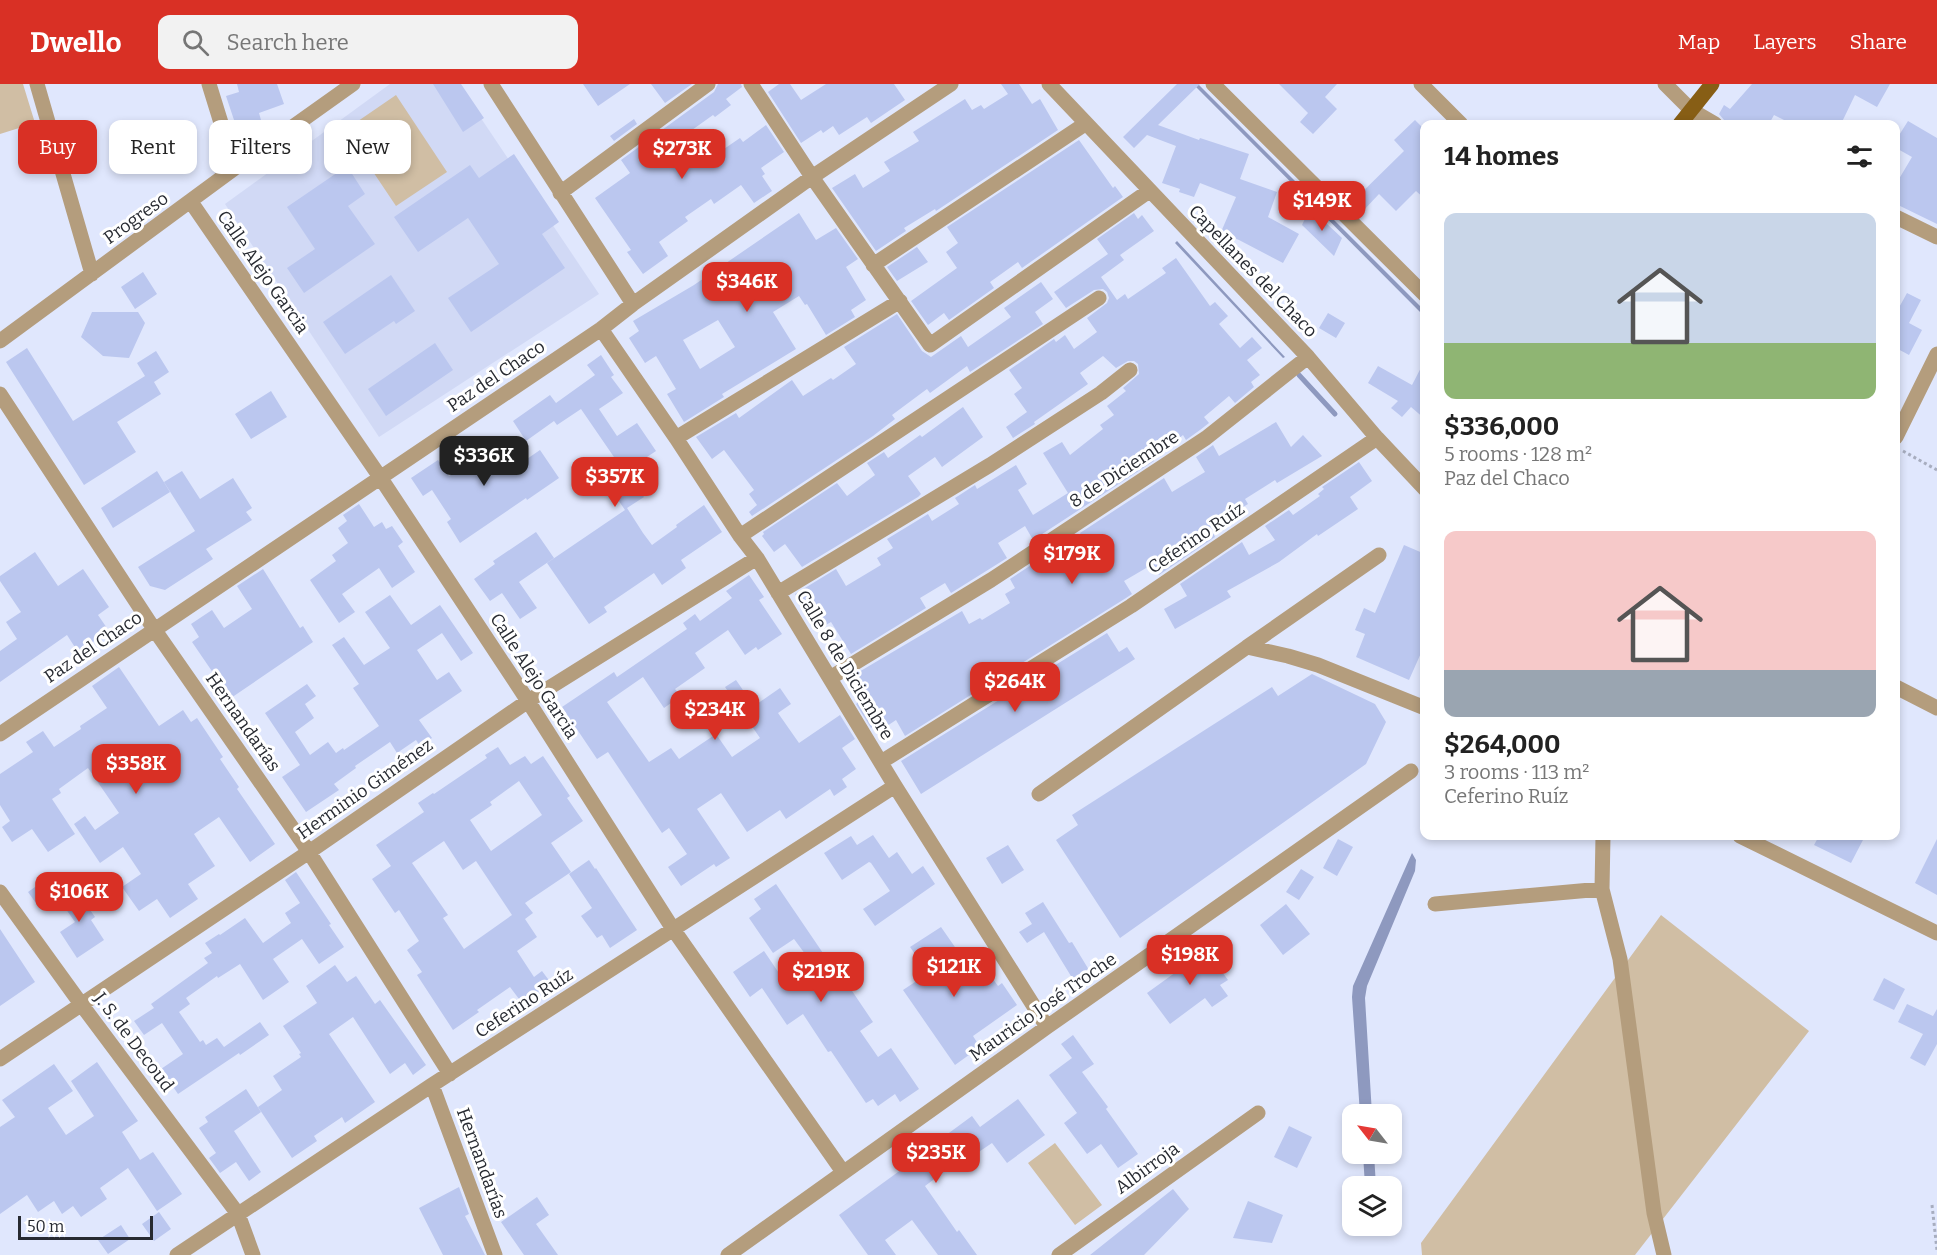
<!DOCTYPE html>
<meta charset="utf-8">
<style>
:root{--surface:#fff;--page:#f2f2f2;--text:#222;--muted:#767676;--accent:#d93025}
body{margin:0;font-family:Bitter,serif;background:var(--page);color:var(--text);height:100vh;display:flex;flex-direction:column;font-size:22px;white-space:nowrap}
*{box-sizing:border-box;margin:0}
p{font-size:20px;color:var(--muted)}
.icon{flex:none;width:33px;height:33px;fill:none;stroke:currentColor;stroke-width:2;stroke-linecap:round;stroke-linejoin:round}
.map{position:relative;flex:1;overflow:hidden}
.details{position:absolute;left:1420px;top:36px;width:480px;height:720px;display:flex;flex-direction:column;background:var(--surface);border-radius:12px;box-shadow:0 3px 9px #0003}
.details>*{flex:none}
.hud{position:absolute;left:18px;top:36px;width:570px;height:54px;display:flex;gap:12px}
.needle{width:39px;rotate:301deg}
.tools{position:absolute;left:1342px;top:1020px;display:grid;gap:12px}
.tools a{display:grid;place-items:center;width:60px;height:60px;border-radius:12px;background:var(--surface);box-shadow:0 3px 9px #0003;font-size:30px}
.scale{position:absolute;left:18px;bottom:15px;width:135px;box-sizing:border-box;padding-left:6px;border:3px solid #272a31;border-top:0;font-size:16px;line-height:21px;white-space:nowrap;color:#272a31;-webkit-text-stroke:4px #fff;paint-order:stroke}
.price{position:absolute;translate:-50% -51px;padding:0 14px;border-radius:12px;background:var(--accent);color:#fff;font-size:20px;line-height:39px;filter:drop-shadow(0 2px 3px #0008)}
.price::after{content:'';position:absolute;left:50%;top:36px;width:18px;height:14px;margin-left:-9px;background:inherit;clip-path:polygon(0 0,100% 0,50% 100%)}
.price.on{background:#222;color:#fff}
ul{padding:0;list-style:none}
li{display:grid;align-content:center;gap:12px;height:318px;padding:0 24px}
li span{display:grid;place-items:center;height:186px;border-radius:12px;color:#555}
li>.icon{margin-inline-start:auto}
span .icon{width:108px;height:108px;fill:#fffc;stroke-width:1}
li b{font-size:26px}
h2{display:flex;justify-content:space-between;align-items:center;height:72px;padding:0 24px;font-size:26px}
.pill{padding:0 21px;border-radius:12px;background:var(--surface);box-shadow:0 3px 9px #0003;font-size:21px;line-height:54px}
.pill.on{background:var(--accent);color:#fff}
header{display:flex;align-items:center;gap:36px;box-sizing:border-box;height:84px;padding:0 30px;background:var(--accent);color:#fff}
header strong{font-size:28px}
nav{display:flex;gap:33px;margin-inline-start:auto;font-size:21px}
.search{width:420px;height:54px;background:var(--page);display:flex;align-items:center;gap:15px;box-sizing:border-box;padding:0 21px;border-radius:12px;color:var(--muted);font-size:22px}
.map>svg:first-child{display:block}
.built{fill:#d1d9f5}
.green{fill:#d0bea4}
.water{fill:#8e99bf}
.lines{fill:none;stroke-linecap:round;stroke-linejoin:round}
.stream{stroke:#8e99bf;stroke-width:5}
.building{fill:#bbc7ef;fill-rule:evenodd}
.path{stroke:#a7adbf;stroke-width:3;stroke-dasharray:3 3;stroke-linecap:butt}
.minor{stroke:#b49d7d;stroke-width:15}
.major{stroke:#875e15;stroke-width:15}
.labels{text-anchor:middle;stroke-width:6;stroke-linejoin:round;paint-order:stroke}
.street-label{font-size:18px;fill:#272a31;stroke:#fff}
</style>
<header>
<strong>Dwello</strong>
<div class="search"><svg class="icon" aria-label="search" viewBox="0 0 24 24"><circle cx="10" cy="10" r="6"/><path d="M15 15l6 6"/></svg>Search here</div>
<nav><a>Map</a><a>Layers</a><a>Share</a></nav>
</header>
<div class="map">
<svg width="1937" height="1171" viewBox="0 0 1937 1171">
<rect width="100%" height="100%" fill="#e0e7fd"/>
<path class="built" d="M390,0H458L599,210L379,353L225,120Z"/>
<path class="green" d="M0,0H23L35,39L0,50Z
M396,11L447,88L396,122L345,46Z
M1661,831L1809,947L1635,1171H1422L1421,1159Z
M1055,1059L1102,1121L1075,1141L1028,1079Z"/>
<path class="water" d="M1193,0H1198L1425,227V233Z
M1177,157L1285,273L1283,274L1175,159Z
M1412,769L1416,776L1415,787L1367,902L1365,914L1372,1030H1360L1352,913L1353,902Z
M1363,1070H1374L1376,1102H1365Z"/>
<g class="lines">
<path class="stream" d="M1299,291L1335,330"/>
</g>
<path class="building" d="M237,0H277L284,20L259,29L261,36L237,45L226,12L239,8Z
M433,0H461L484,34L463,48Z
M583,0H630L598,22Z
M651,0H692L665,19Z
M718,0H741L742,3L726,15L731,21L715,33L713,31L685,51L686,52L684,54L702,80L740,54L743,58L766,41L784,68L761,84L765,90L762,92L772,107L754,119L741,101L714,120L711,115L685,133L688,137L659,158L668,172L643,190L627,168L631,166L595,114L630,89L621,76L714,8Z
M779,0H790L801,16L826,0H894L905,16L871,39L867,33L839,51L833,42L823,49L821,46L801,59L768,8Z
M1001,0H1019L1032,20L1040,15L1058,46L936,127L935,125L904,144L906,147L876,167L832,104L855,90L863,104L890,87L884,78L919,57L913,48L965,15L972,26L981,21L984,25L1008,10Z
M1177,0H1200L1158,41L1199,56L1200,54L1249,70L1240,95L1277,108L1268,133L1299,150L1283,179L1239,156L1221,148L1236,113L1200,99L1194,113L1179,108L1180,105L1162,99L1176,62L1147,51L1134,64L1123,53Z
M1279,0H1337L1325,13L1337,25L1313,50L1300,38L1308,29Z
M1752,0H1890L1877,23L1855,11L1841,40H1792L1774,31L1769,40H1725L1724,36L1719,30L1724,21L1730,25Z
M634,35L637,40L614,57L610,52Z
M1415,36L1425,46V115L1416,107L1396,127L1379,110L1362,128L1352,118L1404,67L1394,56Z
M1908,37L1937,54V140L1896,120V100L1912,73L1896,64V56Z
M1079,56L1113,104L1115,102L1123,113L1022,184L1018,178L990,198L994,204L949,236L944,229L928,241L911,217L957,184L946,168L958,159L947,143Z
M514,70L559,138L542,150L565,184L471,248L448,214L499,180L468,134L418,168L394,133L470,81L479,94Z
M347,82L365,110L348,122L375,160L304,209L287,184L315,165L287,123Z
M1310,124L1342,154L1334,172L1302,141Z
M799,129L816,156L836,144L858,175L846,183L866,216L851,226L855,233L826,251L807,220L805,221L799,212L773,228L796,265L722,310L724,313L684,338L667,310L676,305L656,272L645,279L629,254L639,247L633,237L694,201ZM718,236L735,263L700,285L683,256Z
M1134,129L1138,135L1142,131L1154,147L1120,171L1124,176L1101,193L1117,216L1125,210L1128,215L1166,189L1162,184L1176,174L1210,222L1215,218L1228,232L1219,240L1240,264L1252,253L1262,264L1247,276L1260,291L1251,298L1254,303L1235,319L1229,312L1204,333L1209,339L1200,346L1186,356L1183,351L1153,375L1154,377L1033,456L1025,442L998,459L1007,474L951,509L945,499L920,514L926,524L851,570L831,538L817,546L795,510L836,485L846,502L881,481L877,474L893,464L887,455L928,430L932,437L959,420L955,414L975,401L977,405L1016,381L1027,400L1018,406L1033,431L1068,409L1043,369L1062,358L1070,371L1103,345L1100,341L1114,331L1107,322L1126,307L1123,304L1139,290L1138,280L1134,277H1128L1116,284L1103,272L1080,289L1088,300L1034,338L1035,340L1013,354L1006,343L1027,328L1014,310L1022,304L1009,286L1054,255L1056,258L1065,251L1074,265L1097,248L1087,234L1107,219L1109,214L1107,208L1103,205L1094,206L1066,224L1054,208L1108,170L1097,155Z
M917,163L928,178L897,197L887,183Z
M143,188L157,210L135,225L121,203Z
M391,191L415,227L396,240L394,237L345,270L323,238Z
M1041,198L1053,215L1035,228L1043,240L970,288L967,282L930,309L927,305L892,331L895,335L873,352L752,432L749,428L757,421L749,410L754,406L724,366L712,375L696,353L736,329L739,334L792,296L803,312L831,294L833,296L856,280L844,263L897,230L922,267L931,273L961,252L968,263L1011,233L1004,224Z
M1907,209L1921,216L1909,239L1922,246L1909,271L1896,264V229Z
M92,228H138L145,239L129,274L103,272L81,253Z
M1328,229L1345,239L1336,254L1319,244Z
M435,259L453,286L386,332L368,305Z
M27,264L73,337L145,292L137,279L156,267L169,288L154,298L161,310L117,338L136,368L84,401L6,278Z
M601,271L614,291L611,293L623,309L599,325L617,352L637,339L656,367L647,373L650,377L629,391L644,413L627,424L643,449L652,461L677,443L676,441L704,421L722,448L681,476L686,484L662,501L654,489L604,523L607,528L589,540L547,479L625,426L599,388L616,376L581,325L557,341L554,337L526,357L513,337L550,311L556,319L595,291L587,281Z
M1425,276V335L1411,323L1402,333L1391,324L1398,317L1368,299L1378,282L1412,301Z
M271,307L287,333L251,355L235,330Z
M963,323L983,353L942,383L935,373L908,392L921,410L918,413L802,483L785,460L774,468L762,452L764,450L763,448L837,399L847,412L875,391L867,379L884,368L888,374L920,351L922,353Z
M1276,338L1291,363L1303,351L1322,372L1277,399L1275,396L1245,415L1248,420L1210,443L1215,453L1159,491L1153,480L1124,497L1132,510L1126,514L905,652L896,636L881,646L877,640L871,644L856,620L860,617L847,595L962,527L969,540L980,534L982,536L1010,519L1005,510L1015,504L1010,495L1054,466L1058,474L1085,458L1080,449L1164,394L1172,408L1205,388L1196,373L1213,361L1219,372Z
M484,353L508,388L540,366L559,394L527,416L526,414L460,459L447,438L451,435L432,406L423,412L411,394L438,376L449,392L475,375L467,364Z
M1359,378L1372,397L1350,413L1358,425L1318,452L1317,450L1279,478L1227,507L1231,513L1175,545L1164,525L1187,512L1180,500L1242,458L1249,471L1275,456L1265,442L1289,426L1293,431L1320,412L1318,410L1324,405L1322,403Z
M157,387L170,408L113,444L101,424Z
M182,387L200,415L233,394L252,424L246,428L252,436L206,465L213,475L165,506L150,502L138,483L195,447L164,398Z
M359,420L374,443L382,438L386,445L392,442L403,458L398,462L415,488L392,504L379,484L342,510L355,528L339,539L310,496L336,477L332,471L348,459L338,444L347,437L343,431Z
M536,448L554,474L519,498L537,524L520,535L502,509L490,517L474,495L495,480L493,477Z
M1404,461L1425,470V560L1409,596L1356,573L1365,550L1355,546L1364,524L1375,529Z
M35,468L58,502L83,485L109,523L98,531L109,547L78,568L67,551L0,598V567L17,555L6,538L21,528L0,497V492Z
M263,485L300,544L303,542L313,558L228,616L217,601L220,599L192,558L199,553L191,540L212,526L224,544L252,525L237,502Z
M749,491L764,513L759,516L782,550L758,566L756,563L745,571L728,546L695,569L705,584L675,605L681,612L664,624L643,593L607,618L649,678L671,664L679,675L716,650L732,673L760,654L725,603L736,596L754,622L780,604L791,620L778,629L799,659L840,631L855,655L842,664L856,685L842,695L847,703L834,712L830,705L786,735L780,726L747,748L721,709L697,725L730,774L716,783L714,780L681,802L668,783L687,770L669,744L662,749L608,668L597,675L562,623L614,588L617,593L687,545L683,539L695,530L700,537L732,514L726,507Z
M390,511L411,541L440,521L473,569L461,577L442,549L417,566L437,596L449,588L462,607L419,636L432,654L420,662L416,656L397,669L390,658L355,682L356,684L334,700L339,706L306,728L282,693L300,681L265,629L307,600L316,612L305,620L314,634L295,648L310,671L328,658L336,669L343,664L344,666L379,642L353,604L359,600L332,561L344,553L364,581L390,564L365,528Z
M1107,549L1119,568L1127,563L1135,575L921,710L901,677Z
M119,583L159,642L183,626L191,638L197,634L223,673L220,675L239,703L237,705L275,760L250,778L219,733L194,750L215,782L188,800L198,815L170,834L157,815L139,827L122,803L141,790L123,763L100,779L74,740L85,732L95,746L119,729L88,684L59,705L61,709L52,715L75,750L48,768L32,745L12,758L2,743L10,737L0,721V690L33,668L26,658L43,647L54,663L81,645L80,642L107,624L92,602Z
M1312,590L1375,620L1386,638L1366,680L1120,854L1056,756L1078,741L1072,731L1272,603L1278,612Z
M498,663L510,681L525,672L531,680L543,672L570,712L567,714L583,737L551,759L571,788L525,819L533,829L525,835L537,853L517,867L534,893L542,887L551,899L522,919L510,903L477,926L479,928L453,946L417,891L422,888L407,866L419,857L399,826L395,829L372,795L391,782L376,761L424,728L418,719L433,709L434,710L487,674L485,671ZM519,697L542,731L491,767L470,736L492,721L490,718ZM444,757L463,786L476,777L512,831L464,865L443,834L448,831L412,779Z
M873,751L889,774L897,768L912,790L923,782L935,800L875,842L863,825L890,807L871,779L869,778L842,796L824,769L851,752L857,761Z
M1819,752H1865L1851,779L1814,761Z
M1338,755L1353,763L1337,792L1323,784Z
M1937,755V811L1915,799Z
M1008,761L1024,786L1002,800L986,774Z
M589,776L595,785L596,784L637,846L610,864L602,851L597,854L581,832L592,824L569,790Z
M1301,785L1314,793L1299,816L1286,808Z
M56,788L66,802L38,822L28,808Z
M296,788L331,840L329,841L344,863L319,880L302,855L273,875L289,898L263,916L240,880L218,894L217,892L186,914L190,920L179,928L200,958L203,956L206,961L217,954L224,963L260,938L269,951L240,971L239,969L178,1010L161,985L183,970L162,939L144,951L134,937L154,924L151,920L208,879L204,874L212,869L205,859L219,850L220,851L245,834L263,859L291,839L285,829L300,819L285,796Z
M72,800L95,833L91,836L104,856L77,874L60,848L75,838L56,811Z
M776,800L827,875L824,877L841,901L846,898L873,938L860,947L878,973L891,964L919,1005L900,1018L895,1010L878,1022L873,1015L866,1019L831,967L828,968L803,930L787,941L762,904L750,913L733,888L764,867L787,901L810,885L807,881L811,878L794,855L773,869L749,834L761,825L754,815Z
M1043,818L1069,859L1072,858L1089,886L1074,897L1044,848L1027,859L1019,848L1032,840L1025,829Z
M1286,820L1310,850L1283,871L1260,841Z
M941,843L964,876L940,892L988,899L993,895L998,902L1002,899L1017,921L973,952L980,963L955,981L903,906L924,892L915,880L920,877L910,863Z
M0,845L35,898L0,922Z
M1202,860L1228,896L1220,901L1228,912L1212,923L1205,914L1170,940L1147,909L1183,883L1178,877Z
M335,881L347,898L356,892L375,920L380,916L426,981L413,991L405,979L390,990L353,933L329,950L375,1018L345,1039L342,1033L314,1052L317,1057L292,1074L258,1023L282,1006L273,992L301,973L299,970L301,969L283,942L317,919L306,902Z
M1884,894L1905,905L1894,926L1873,916Z
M1907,920L1933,932L1937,925V960L1925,982L1910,974L1923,950L1898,938Z
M1073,951L1094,980L1082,988L1108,1023L1106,1025L1138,1070L1118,1084L1101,1060L1087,1070L1064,1039L1077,1029L1049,991L1072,974L1061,960Z
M97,978L138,1037L122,1048L140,1076L153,1068L182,1110L157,1127L128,1084L100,1104L107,1115L81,1133L73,1122L62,1130L54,1117L38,1128L27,1111L0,1130V1043L15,1033L2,1016L54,980L73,1007L48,1024L66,1051L94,1032L71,997Z
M246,1005L261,1028L234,1047L261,1088L249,1097L236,1078L220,1089L209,1074L216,1069L199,1044L208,1038L205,1033Z
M1018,1015L1045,1051L1007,1079L992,1059L967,1076L965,1072L925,1102L957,1148L959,1146L977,1171H938L912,1136L885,1156L896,1171H868L839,1131L909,1080L924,1068L921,1064L935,1053L938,1057L972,1032L980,1043Z
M1289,1042L1312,1053L1297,1084L1274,1073Z
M459,1103L469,1130L465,1132L485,1171H443L419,1124Z
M1173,1105L1189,1125L1144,1171H1090Z
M537,1113L549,1131L536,1140L558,1171H524L501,1138Z
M1248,1117L1283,1131L1272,1159L1233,1154Z
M159,1128L171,1145L154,1157L142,1140Z
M121,1141L130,1155L108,1170L98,1156Z"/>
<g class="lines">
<path class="path" d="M1903,367L1937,386
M1932,1121L1937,1166"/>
<path class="minor" d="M37,0L92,190
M209,0L235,84
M491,0L633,220
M751,0L812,93L930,261L1149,107
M1049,0L1308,273L1377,354L1425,405
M1213,0L1425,211
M1421,0L1461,40
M1665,0L1691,26L1715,40
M560,109L708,0
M191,118L380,393L528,617L673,845L843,1088
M1896,133L1937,153
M873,181L1085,40
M601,245L676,354L740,452L757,474L895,702L1047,943
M0,257L235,84L353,0
M0,310L154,545L309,768L450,990
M1896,353L1937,270
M676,354L900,217
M740,452L1099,214
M778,509L990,381L1101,309L1130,286
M1247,563L1379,471
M830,594L991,496L1206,354L1308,273
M1896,603L1937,624
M0,650L601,245L633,220L812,93L951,0
M881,678L1131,522L1377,354
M1039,710L1247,563L1288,572L1318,581L1425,624
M1603,752L1602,805L1620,875L1654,1129L1664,1171
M1740,752L1937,849
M0,808L81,920L238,1130L253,1171
M1435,820L1602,805
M0,975L309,768L528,617L757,474
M432,1001L495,1171
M177,1171L432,1001L895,702
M728,1171L1047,943L1411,687
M1059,1171L1258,1029"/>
<path class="major" d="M1680,40L1712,0"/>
</g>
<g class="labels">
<g class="street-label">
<text transform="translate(136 134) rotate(-36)" y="6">Progreso</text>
<text transform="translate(1253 187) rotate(46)" y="6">Capellanes del Chaco</text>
<text transform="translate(263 188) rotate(55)" y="6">Calle Alejo Garcia</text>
<text transform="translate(496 292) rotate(-34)" y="6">Paz del Chaco</text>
<text transform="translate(1124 385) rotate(-33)" y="6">8 de Diciembre</text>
<text transform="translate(1196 454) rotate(-34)" y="6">Ceferino Ruíz</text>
<text transform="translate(93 563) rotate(-34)" y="6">Paz del Chaco</text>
<text transform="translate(845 581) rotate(59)" y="6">Calle 8 de Diciembre</text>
<text transform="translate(534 592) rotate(57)" y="6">Calle Alejo Garcia</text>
<text transform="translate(243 638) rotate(55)" y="6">Hernandarías</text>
<text transform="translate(365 705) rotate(-35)" y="6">Herminio Giménez</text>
<text transform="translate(524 919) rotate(-33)" y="6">Ceferino Ruíz</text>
<text transform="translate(1043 923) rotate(-35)" y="6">Mauricio José Troche</text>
<text transform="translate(134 958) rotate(53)" y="6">J. S. de Decoud</text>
<text transform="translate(482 1079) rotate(70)" y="6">Hernandarías</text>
<text transform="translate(1147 1084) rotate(-36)" y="6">Albirroja</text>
</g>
</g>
</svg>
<div class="tools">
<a><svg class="needle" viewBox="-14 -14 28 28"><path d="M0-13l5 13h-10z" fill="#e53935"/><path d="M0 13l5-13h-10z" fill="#767676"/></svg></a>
<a><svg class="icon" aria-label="layers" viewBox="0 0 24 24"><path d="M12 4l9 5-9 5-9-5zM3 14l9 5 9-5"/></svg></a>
</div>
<div class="scale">50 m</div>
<b class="price" style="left:682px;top:96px">$273K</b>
<b class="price" style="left:1322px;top:148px">$149K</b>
<b class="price" style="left:747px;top:229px">$346K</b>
<b class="price on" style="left:484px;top:403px">$336K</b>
<b class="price" style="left:615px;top:424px">$357K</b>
<b class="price" style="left:1072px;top:501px">$179K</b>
<b class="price" style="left:1015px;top:629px">$264K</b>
<b class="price" style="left:715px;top:657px">$234K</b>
<b class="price" style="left:136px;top:711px">$358K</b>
<b class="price" style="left:79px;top:839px">$106K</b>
<b class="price" style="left:1190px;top:902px">$198K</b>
<b class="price" style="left:954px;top:914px">$121K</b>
<b class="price" style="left:821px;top:919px">$219K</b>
<b class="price" style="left:936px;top:1100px">$235K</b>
<div class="hud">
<a class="pill on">Buy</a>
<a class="pill">Rent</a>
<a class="pill">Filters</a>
<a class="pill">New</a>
</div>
<section class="details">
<h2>14 homes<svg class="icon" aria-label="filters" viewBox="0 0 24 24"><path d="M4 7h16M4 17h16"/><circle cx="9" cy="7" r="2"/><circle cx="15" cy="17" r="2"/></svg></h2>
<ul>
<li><span style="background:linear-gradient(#c9d6e8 70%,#8fb573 0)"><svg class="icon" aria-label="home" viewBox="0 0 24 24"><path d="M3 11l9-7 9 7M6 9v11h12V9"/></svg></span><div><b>$336,000</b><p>5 rooms · 128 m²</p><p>Paz del Chaco</p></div></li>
<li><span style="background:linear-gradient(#f6c9c9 75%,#9aa5b1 0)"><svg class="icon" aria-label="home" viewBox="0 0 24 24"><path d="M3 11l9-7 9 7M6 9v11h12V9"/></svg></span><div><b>$264,000</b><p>3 rooms · 113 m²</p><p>Ceferino Ruíz</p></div></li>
</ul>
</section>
</div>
